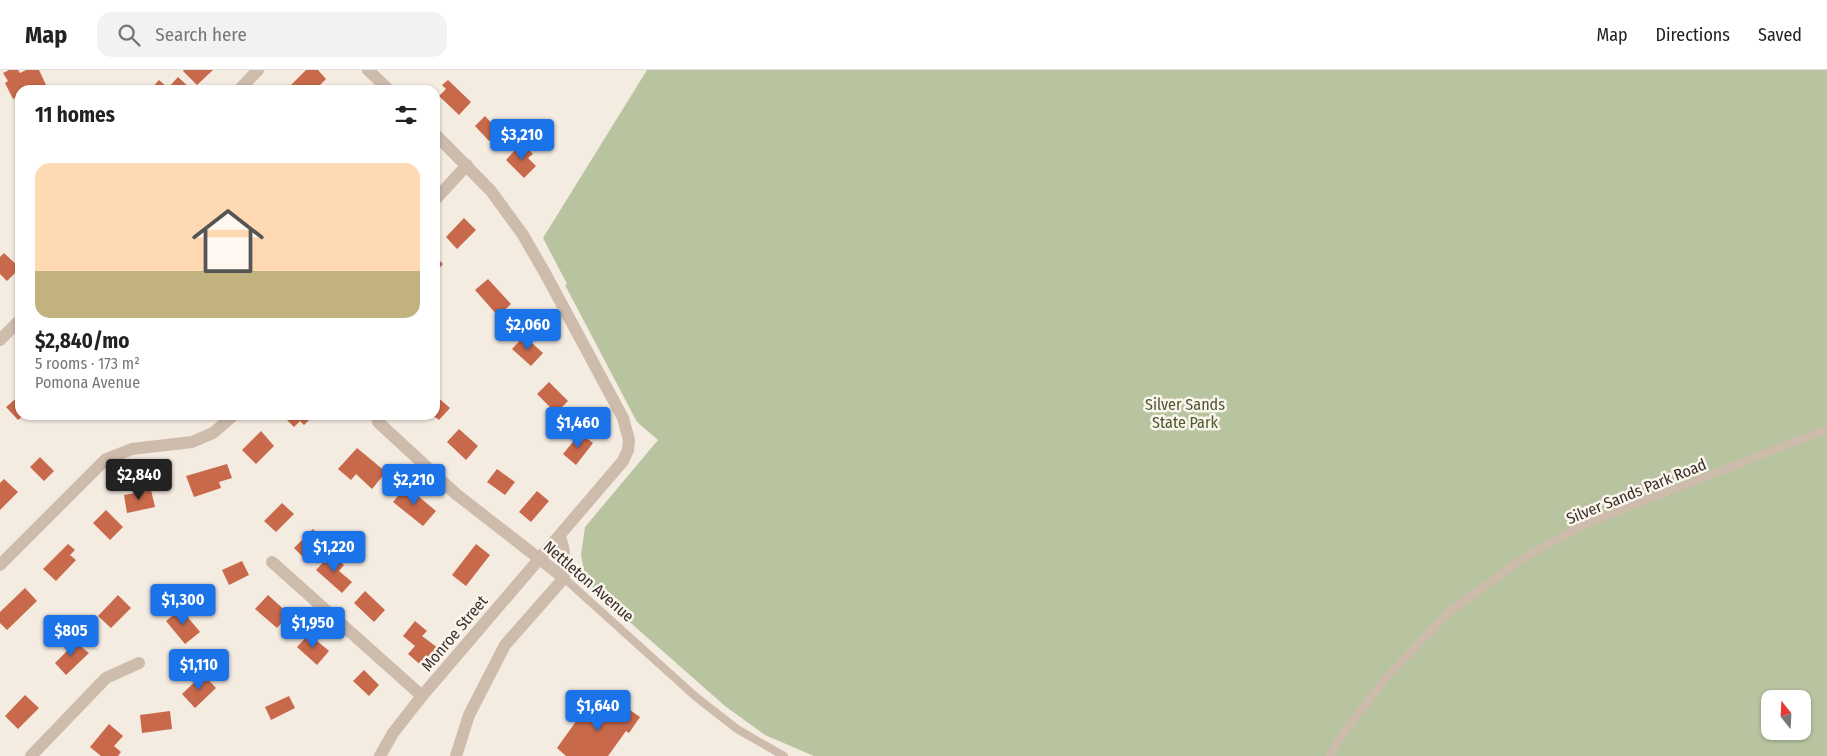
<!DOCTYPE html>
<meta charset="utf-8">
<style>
:root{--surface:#fff;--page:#f2f2f2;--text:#222;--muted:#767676;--line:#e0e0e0;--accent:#1a73e8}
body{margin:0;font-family:"Fira Sans Condensed",sans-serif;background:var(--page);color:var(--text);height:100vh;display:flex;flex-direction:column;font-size:19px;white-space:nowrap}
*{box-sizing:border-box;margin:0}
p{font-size:16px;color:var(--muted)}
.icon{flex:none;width:28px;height:28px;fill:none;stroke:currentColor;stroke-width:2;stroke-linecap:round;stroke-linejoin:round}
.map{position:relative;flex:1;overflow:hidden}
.sheet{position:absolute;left:15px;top:15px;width:425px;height:335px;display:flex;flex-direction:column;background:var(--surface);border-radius:15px;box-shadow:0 1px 4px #0004}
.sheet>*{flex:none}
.needle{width:32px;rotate:342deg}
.buttons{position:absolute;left:1761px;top:620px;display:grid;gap:10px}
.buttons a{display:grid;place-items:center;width:50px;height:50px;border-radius:10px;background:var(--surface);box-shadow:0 1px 4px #0004;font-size:25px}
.price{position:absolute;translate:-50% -42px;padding:0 11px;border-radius:5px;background:var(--accent);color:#fff;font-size:16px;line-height:32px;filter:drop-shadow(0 1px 2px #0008)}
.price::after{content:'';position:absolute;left:50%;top:30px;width:15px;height:11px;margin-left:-8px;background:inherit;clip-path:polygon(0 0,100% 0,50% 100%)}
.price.selected{background:#222;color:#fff}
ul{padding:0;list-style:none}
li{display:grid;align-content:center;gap:10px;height:265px;padding:0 20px}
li+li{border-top:1px solid var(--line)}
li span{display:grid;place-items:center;height:155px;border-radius:15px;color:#555}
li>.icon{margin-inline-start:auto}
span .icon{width:90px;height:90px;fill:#fffc;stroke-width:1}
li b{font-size:21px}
h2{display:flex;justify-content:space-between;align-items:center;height:60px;padding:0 20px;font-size:21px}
header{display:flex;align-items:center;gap:30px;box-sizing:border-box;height:70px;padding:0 25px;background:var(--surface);border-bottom:1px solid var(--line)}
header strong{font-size:24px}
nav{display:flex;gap:28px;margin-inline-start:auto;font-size:18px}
.search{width:350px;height:45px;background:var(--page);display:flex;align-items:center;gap:12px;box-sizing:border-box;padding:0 18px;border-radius:15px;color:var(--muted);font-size:19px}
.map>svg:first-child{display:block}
.green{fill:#b8c4a0;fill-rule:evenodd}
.building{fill:#c8694b}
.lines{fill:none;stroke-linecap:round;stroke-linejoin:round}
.service{stroke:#cdbbac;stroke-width:8}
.minor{stroke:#cdbbac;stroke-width:12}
.tertiary{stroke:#cdbbac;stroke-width:12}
.labels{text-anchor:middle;stroke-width:5;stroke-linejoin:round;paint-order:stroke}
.park-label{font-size:16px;fill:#4a5a2e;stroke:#fbf5ee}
.street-label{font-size:16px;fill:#3b302b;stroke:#fbf5ee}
</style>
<header>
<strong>Map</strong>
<div class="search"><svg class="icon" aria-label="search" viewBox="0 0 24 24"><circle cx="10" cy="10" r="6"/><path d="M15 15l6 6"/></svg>Search here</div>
<nav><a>Map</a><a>Directions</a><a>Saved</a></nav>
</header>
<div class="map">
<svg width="1827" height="686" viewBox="0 0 1827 686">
<rect width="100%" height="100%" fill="#f4ebe1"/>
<path class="green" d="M647,0H1827V686H814L765,665L725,636L599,525L591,515L584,500L581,485L585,457L658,370L637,352L565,215L567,214L543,168ZM1770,629H1802V661H1770Z"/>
<path class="building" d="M9,0H18L20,3L26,0H39L46,15L38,20H20V26L13,29L5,13L8,11L3,3Z
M213,0L197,15L183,1L184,0Z
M306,0H318L326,9L315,20H293L289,17Z
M178,7L192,20H150L159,10L168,18Z
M448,10L471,32L459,45L439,26L446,19L442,15Z
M485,46L499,61L502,58L512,68L503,77L493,67L489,71L475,56Z
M525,76L533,84L528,88L536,96L524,108L506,90L517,78L521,81Z
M464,148L476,160L457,179L446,167Z
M4,183L20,198L7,211L0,204V187Z
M435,186L443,194L435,203Z
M488,209L511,234L498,246L475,220Z
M524,266L543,283L531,296L512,279Z
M549,312L568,331L556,343L537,324Z
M20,325V345H24L18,350L6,337Z
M435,325L450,338L439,350L432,345H435Z
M130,345H158V348H130Z
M282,345H314L304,355L300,351L294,357Z
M459,359L478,376L466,390L447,372Z
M261,361L274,376L256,394L242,380Z
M580,363L593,373L576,395L563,384Z
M357,378L386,402L372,419L356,404L351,410L338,399Z
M40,387L54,401L44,411L30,397Z
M227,394L232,408L219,412L221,418L194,427L186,406Z
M497,399L515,412L505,425L487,412Z
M4,409L18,422L0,440V413Z
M406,416L436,441L423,456L393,432Z
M151,420L155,437L127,443L124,425Z
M537,421L549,431L531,452L519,442Z
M282,433L294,444L276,462L264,451Z
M106,440L123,457L110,470L93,453Z
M313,459L326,472L308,492L294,478Z
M68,474L75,480L70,485L76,490L56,511L43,499Z
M476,474L490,485L466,516L452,505Z
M331,484L344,495L339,501L352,512L342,523L316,500Z
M242,491L249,505L229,515L222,500Z
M25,518L37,531L7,560L0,553V542Z
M365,521L385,540L374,552L354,533Z
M118,525L131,538L111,558L98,546Z
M268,525L289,544L277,558L255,539Z
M181,539L200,562L185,574L166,551Z
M415,551L427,561L422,566L438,578L423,597L408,584L415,576L403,566Z
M309,564L329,581L317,595L297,577Z
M70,568L89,583L66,605L55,593L67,581L63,576Z
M364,600L379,615L369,626L353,611Z
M203,604L216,618L195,638L182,624Z
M25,625L39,638L18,659L5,646Z
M289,626L295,638L271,650L265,637Z
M617,631L640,647L629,663L626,661L608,686H566L557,678L587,636L600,645L603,641L607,644Z
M170,641L172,659L142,663L140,645Z
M109,654L123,666L114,676L121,682L118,686H101L90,677Z"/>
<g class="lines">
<path class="service" d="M564,508L696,627L737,659L784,686
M1330,686L1338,670L1385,609L1449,542L1525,487L1581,456L1827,359"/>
<path class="minor" d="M239,20L258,0
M435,130L467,95
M0,270L20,250
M378,352L456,424L564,508
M272,492L422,626
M0,495L106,389L132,379L192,372L213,363L234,345
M31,686L106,608L139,593"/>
<path class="tertiary" d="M368,0L389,20
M380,686L393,663L422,626L623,391L628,380L629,370L623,348L545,203L523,165L491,121L435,64
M456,686L469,645L505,575L564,508V481L560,466"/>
</g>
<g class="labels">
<g class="park-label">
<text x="1185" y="340">Silver Sands<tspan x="1185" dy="18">State Park</tspan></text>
</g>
<g class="street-label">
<text transform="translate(1636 421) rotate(-22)" y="6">Silver Sands Park Road</text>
<text transform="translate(589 511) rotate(41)" y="6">Nettleton Avenue</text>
<text transform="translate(454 563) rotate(-50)" y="6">Monroe Street</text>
</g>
</g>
</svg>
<div class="buttons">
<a><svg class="needle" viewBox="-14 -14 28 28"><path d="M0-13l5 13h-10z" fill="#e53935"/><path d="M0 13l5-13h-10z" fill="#767676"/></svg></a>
</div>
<b class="price" style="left:522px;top:91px">$3,210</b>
<b class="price" style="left:528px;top:281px">$2,060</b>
<b class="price" style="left:578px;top:379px">$1,460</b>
<b class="price selected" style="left:139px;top:431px">$2,840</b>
<b class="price" style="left:414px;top:436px">$2,210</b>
<b class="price" style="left:334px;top:503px">$1,220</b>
<b class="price" style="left:183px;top:556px">$1,300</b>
<b class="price" style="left:313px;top:579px">$1,950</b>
<b class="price" style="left:71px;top:587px">$805</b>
<b class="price" style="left:199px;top:621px">$1,110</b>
<b class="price" style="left:598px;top:662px">$1,640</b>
<section class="sheet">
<h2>11 homes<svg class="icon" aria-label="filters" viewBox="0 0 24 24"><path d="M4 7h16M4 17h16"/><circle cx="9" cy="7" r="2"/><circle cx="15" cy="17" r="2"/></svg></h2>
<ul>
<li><span style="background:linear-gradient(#ffd9b3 70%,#c2b280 0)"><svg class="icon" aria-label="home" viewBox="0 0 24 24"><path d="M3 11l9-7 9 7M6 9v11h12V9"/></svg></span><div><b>$2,840/mo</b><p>5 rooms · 173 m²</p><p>Pomona Avenue</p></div></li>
</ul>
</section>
</div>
